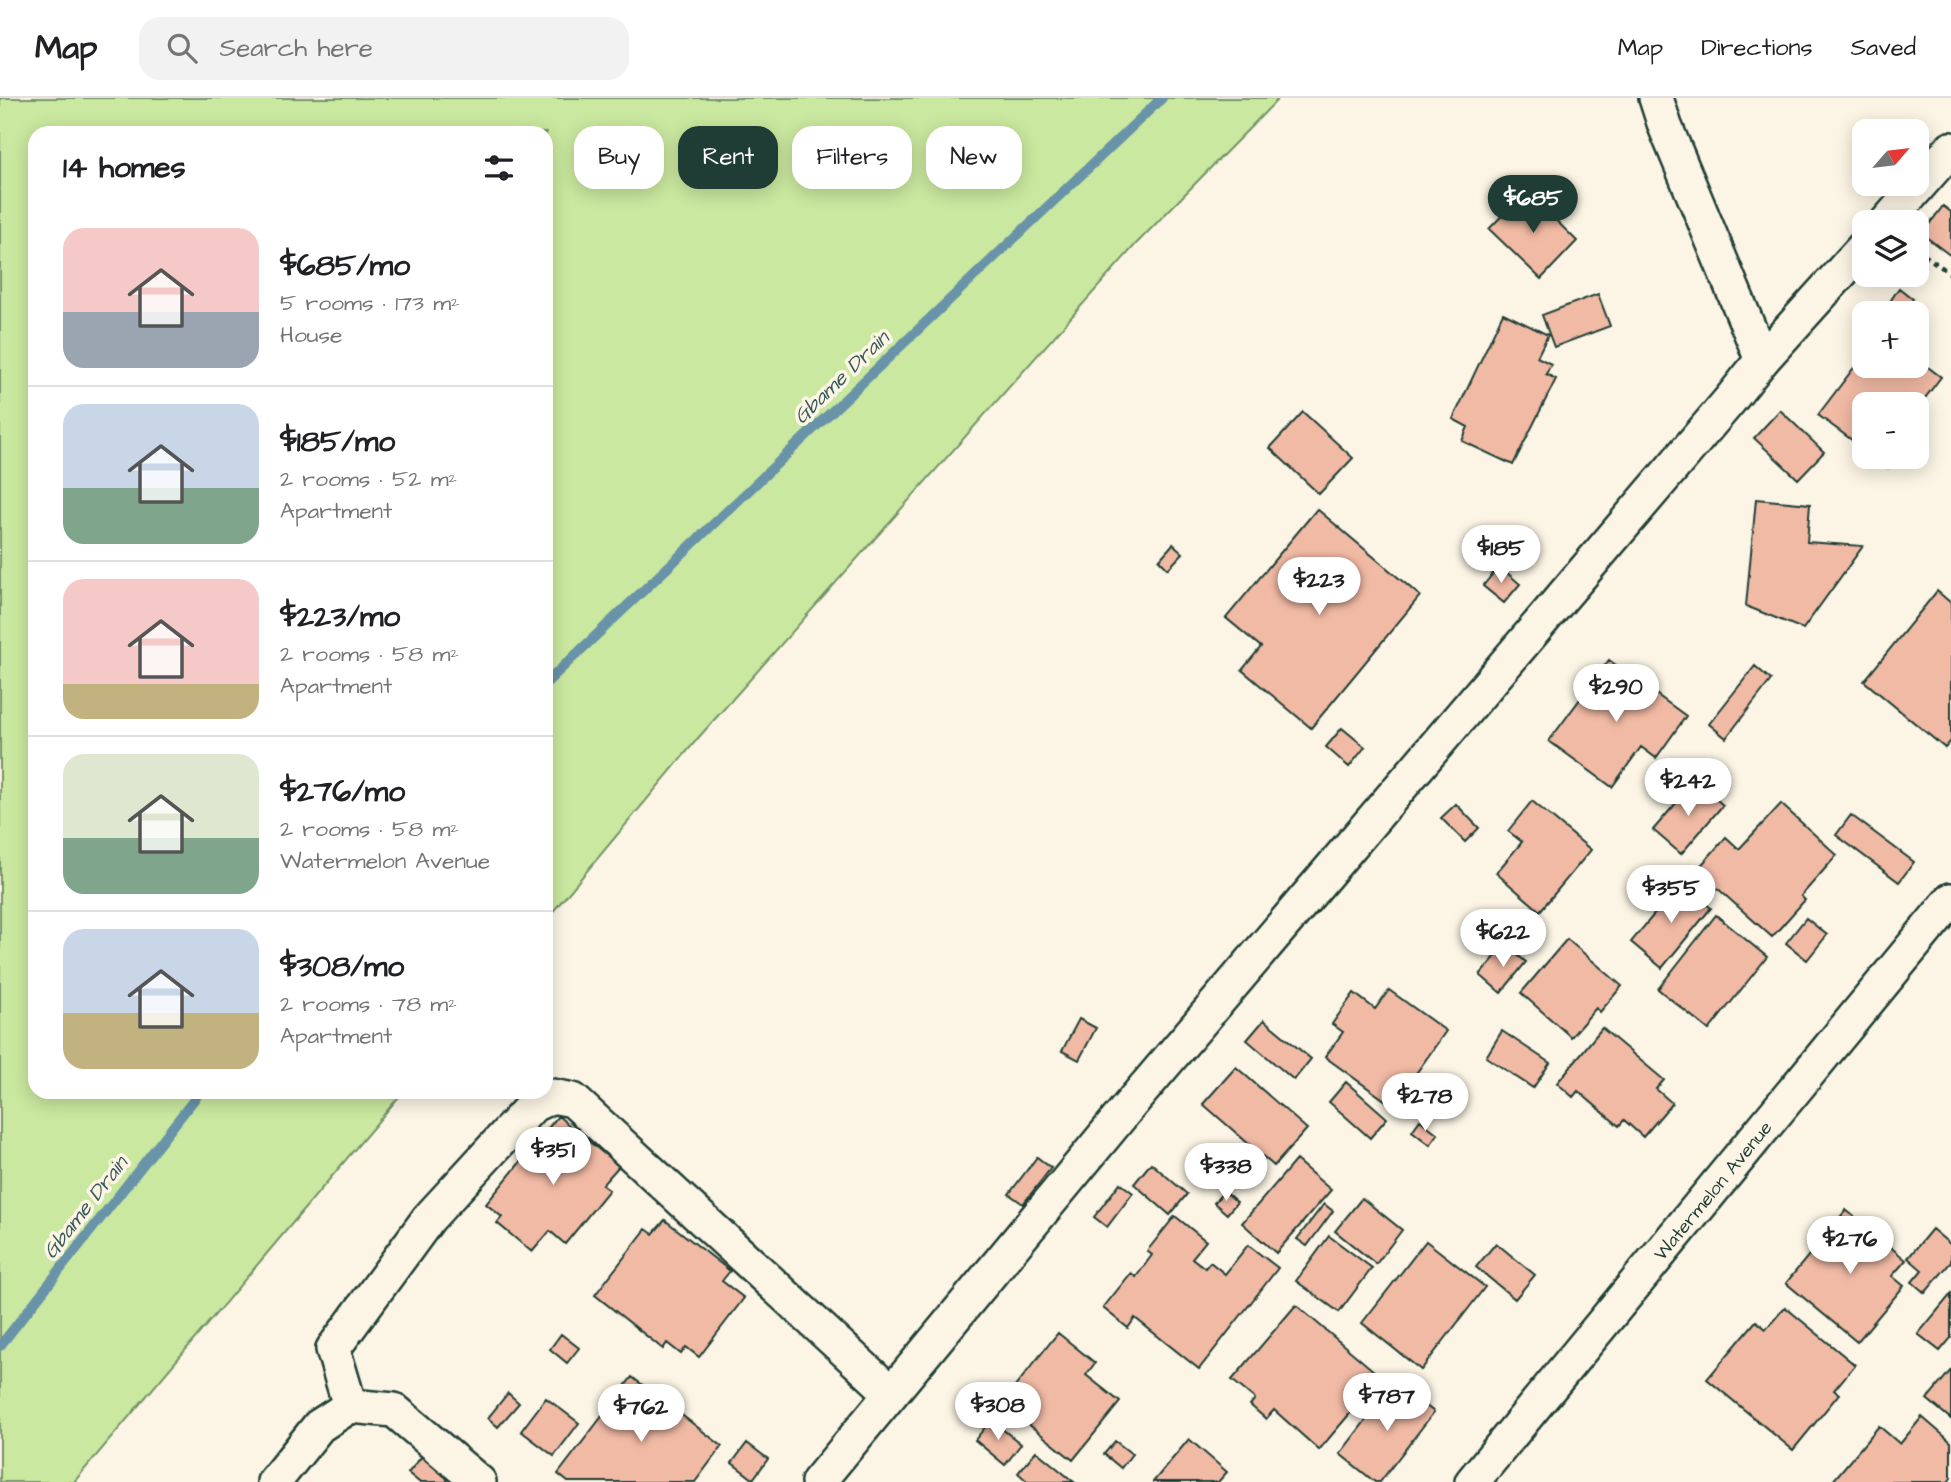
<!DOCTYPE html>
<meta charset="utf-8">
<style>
:root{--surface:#fff;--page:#f2f2f2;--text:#202124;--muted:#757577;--line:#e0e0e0;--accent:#1f3d34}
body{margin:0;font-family:"Architects Daughter",sans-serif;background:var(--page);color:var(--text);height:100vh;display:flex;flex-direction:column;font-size:26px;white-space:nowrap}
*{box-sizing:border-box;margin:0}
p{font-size:23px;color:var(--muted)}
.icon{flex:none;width:38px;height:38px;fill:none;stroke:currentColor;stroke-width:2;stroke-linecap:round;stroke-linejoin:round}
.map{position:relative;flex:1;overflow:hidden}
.sheet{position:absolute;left:28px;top:28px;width:525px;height:973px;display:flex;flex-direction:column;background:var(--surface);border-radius:21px;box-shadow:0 4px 18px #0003}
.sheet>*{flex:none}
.hud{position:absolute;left:574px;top:28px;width:665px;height:63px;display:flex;gap:14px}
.needle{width:46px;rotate:62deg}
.controls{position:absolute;left:1852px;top:21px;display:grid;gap:14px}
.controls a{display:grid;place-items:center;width:77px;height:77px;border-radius:14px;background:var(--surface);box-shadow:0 4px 18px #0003;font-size:35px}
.price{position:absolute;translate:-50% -60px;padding:0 16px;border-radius:24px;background:#fff;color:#222;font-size:23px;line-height:46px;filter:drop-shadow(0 2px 4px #0008)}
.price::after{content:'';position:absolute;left:50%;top:42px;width:21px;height:16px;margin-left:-10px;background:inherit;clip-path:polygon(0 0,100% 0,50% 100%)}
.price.active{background:var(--accent);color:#fff}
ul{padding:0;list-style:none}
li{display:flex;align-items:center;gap:21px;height:175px;padding:0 35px}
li+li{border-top:2px solid var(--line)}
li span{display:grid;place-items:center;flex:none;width:196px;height:140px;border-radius:21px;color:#555}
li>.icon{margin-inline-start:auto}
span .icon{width:84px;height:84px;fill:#fffc;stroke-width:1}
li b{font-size:30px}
h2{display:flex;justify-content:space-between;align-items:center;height:84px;padding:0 35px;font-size:30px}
.chip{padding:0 24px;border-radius:21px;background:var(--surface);box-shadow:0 4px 18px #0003;font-size:24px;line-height:63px}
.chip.active{background:var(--accent);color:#fff}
header{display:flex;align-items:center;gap:42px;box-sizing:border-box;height:98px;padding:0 35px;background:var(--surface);border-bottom:2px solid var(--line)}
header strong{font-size:33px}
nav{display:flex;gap:38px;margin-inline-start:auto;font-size:24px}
.search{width:490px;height:63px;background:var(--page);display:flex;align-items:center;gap:18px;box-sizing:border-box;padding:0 24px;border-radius:21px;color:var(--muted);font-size:26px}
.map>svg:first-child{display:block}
.green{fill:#cae89f;stroke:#74926a;stroke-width:2}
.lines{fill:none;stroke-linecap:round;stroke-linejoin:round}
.stream{stroke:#6893a8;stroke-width:10}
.building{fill:#f1baa5;stroke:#1f3d34;stroke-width:2}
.street-casing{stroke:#1f3d34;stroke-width:38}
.path{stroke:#1f3d34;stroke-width:4.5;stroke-dasharray:5 5;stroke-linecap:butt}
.street{stroke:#fcf5e5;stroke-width:33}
.labels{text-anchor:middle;stroke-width:7;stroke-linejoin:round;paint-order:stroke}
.street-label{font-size:19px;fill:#1f3d34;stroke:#fcf5e5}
.water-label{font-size:21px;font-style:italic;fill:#375a5b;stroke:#fcf5e5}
</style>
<header>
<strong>Map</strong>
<div class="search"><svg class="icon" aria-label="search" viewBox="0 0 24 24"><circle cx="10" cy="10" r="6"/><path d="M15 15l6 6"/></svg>Search here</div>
<nav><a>Map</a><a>Directions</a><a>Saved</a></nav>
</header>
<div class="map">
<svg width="1951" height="1384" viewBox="0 0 1951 1384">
<rect width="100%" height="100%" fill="#fcf5e5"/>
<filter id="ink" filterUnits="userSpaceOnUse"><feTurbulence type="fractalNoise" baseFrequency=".0143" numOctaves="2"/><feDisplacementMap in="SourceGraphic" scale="14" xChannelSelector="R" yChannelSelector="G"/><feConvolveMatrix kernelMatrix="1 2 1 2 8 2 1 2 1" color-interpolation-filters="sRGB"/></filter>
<g filter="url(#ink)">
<path class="green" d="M0,0H1279L1136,146L699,639L546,822V35H35V994H403L74,1384H0Z"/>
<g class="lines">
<path class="stream" d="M546,585L1162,0
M0,1248L200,994"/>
</g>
<path class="building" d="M1526,93L1577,143L1541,181L1489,131Z
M1943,108L1951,114V158L1922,136Z
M1899,190L1913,201L1903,215H1897L1887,208Z
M1598,196L1610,228L1554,249L1542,217Z
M1503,215L1548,237L1537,259L1551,266L1546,276L1556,281L1513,367L1462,343L1468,329L1453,321Z
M1916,260L1941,279L1916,312V306H1864V351L1818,317L1859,263L1867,270L1869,268H1916Z
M1780,312L1824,354L1798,381L1754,340Z
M1303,314L1353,360L1319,396L1270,350Z
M1873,359H1897L1888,370Z
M1756,401L1810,406L1807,444L1863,448L1803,531L1746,508Z
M1317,411L1420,498L1311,630L1242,572L1261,549L1226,520Z
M1173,446L1183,455L1168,471L1159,462Z
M1499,468L1520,486L1504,505L1483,488Z
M1937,493L1951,505V643L1945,650L1864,583Z
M1609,562L1686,618L1656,660L1641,649L1612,689L1549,643Z
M1755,568L1771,582L1726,640L1709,626Z
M1342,630L1365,649L1349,669L1326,649Z
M1695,683L1723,707L1681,756L1653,732Z
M1532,703L1591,752L1540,813L1496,775L1522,744L1508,733Z
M1456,706L1479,730L1465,744L1441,720Z
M1781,706L1837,757L1801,798L1805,802L1772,839L1697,772L1726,739L1739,751Z
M1851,717L1914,764L1899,784L1836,737Z
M1681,784L1711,810L1662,870L1631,844Z
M1716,817L1767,859L1709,932L1658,891Z
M1806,820L1827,837L1807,862L1786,845Z
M1567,841L1622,888L1600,914L1596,910L1571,939L1521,895Z
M1505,847L1526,864L1501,895L1480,877Z
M1389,892L1446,933L1393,1008L1325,959L1343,934L1332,926L1354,895L1375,911Z
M1079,921L1096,930L1079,962L1062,953Z
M1264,922L1311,961L1294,982L1247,942Z
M1602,930L1664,982L1656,991L1672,1005L1643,1039L1624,1022L1619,1028L1578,993L1573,999L1557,985Z
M1502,933L1550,965L1533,990L1486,959Z
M1236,969L1307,1031L1274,1068L1203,1006Z
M1346,984L1387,1020L1370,1040L1329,1004Z
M558,1018L619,1068L602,1087L609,1092L565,1146L550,1133L532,1154L497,1125L502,1119L486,1106Z
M1420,1022L1438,1036L1430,1047L1412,1033Z
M1037,1059L1051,1070L1023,1106L1009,1096Z
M1296,1062L1331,1092L1276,1155L1242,1125Z
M1151,1065L1187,1096L1170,1117L1134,1086Z
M1120,1085L1133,1095L1107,1129L1094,1119Z
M1224,1093L1237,1104L1227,1116L1214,1105Z
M1362,1100L1402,1132L1376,1166L1335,1133Z
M1324,1106L1333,1113L1307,1148L1297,1141Z
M1846,1112L1906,1162L1892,1178L1904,1188L1857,1244L1786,1185Z
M1175,1118L1206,1143L1192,1160L1205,1170L1210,1164L1225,1176L1248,1147L1278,1170L1199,1271L1135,1220L1128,1230L1103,1210L1131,1175L1136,1179L1152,1157L1147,1153Z
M665,1122L730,1173L722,1183L744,1200L699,1259L686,1249L681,1256L667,1245L663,1251L595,1197L646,1131L653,1136Z
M1932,1131L1951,1147V1164L1925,1195L1912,1184L1922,1172L1908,1160Z
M1329,1138L1372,1170L1339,1214L1296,1183Z
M1426,1143L1485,1189L1421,1272L1362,1225Z
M1496,1145L1535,1177L1515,1201L1476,1169Z
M1951,1196V1240L1940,1253L1918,1236Z
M1296,1207L1381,1279L1319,1352L1274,1312L1266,1321L1250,1307L1255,1301L1232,1282Z
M1785,1209L1855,1267L1834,1292L1839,1296L1793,1352L1707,1281L1756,1223L1766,1231Z
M1058,1235L1095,1265L1086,1277L1120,1304L1073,1362L1002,1305Z
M561,1236L579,1250L567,1265L550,1251Z
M1951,1272V1321L1927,1301Z
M632,1279L722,1348L695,1384H568L558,1376Z
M1395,1284L1434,1314L1380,1384H1375L1340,1356Z
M508,1295L519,1305L498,1329L488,1320Z
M546,1300L579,1325L554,1358L521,1333Z
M1922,1319L1951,1344V1380L1948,1384H1832L1879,1328L1900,1346Z
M991,1322L1021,1346L1005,1367L975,1342Z
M1189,1341L1227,1374L1218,1384H1153Z
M1115,1343L1132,1356L1121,1370L1104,1356Z
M747,1345L768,1361L753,1381L732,1365Z
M1036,1353L1074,1384H1028L1018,1375Z
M423,1357L450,1378L446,1384H419L408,1375Z"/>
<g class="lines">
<defs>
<g id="street">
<path d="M1656,0L1665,28L1762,262"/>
<path d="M1887,124L1951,51"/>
<path d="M350,1308L333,1251L429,1120L533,1007L552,998L573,1002L891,1295"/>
<path d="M274,1384L319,1328L350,1308L394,1312L479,1384"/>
<path d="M818,1384L1134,1002L1730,302L1762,262L1864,149"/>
<path id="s1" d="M1472,1384L1951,802"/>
</g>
</defs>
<use href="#street" class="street-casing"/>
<path class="path" d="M1916,151L1951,176"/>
<use href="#street" class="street"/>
</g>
</g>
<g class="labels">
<g class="street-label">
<text dy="7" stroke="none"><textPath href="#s1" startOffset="378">Watermelon Avenue</textPath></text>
</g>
<g class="water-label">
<text transform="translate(841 279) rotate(-44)" y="7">Gbame Drain</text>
<text transform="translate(85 1109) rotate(-52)" y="7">Gbame Drain</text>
</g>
</g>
</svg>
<div class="controls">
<a><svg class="needle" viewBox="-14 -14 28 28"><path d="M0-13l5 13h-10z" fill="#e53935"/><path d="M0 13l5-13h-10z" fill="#757577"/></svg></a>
<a><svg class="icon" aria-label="layers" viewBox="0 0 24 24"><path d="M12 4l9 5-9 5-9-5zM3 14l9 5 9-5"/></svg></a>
<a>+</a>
<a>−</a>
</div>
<b class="price active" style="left:1533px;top:137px">$685</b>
<b class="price" style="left:1501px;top:487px">$185</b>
<b class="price" style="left:1319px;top:519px">$223</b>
<b class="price" style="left:1616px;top:626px">$290</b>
<b class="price" style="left:1688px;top:720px">$242</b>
<b class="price" style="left:1671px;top:827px">$355</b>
<b class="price" style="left:1503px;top:871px">$622</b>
<b class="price" style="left:1425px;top:1035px">$278</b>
<b class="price" style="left:553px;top:1089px">$351</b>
<b class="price" style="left:1226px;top:1105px">$338</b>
<b class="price" style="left:1850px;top:1178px">$276</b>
<b class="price" style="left:1387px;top:1335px">$787</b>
<b class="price" style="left:998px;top:1344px">$308</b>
<b class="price" style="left:641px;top:1346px">$762</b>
<div class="hud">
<a class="chip">Buy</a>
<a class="chip active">Rent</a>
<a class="chip">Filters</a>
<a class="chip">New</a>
</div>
<section class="sheet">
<h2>14 homes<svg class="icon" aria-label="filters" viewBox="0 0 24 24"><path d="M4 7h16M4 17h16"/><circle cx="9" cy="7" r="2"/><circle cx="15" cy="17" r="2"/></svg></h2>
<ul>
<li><span style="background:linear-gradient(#f6c9c9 60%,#9aa5b1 0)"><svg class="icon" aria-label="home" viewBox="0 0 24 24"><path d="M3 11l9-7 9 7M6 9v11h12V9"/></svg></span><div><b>$685/mo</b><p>5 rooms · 173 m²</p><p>House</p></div></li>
<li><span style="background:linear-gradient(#c9d6e8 60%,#7fa58c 0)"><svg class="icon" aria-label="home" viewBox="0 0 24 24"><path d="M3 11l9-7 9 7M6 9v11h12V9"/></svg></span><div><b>$185/mo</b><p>2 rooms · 52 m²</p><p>Apartment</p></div></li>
<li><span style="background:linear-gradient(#f6c9c9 75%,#c2b280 0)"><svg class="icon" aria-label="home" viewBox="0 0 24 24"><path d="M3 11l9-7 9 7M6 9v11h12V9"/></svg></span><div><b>$223/mo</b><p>2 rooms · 58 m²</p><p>Apartment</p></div></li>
<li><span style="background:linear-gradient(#dfe7d0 60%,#7fa58c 0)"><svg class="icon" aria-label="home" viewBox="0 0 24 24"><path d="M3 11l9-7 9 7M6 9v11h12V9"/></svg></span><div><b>$276/mo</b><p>2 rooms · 58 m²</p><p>Watermelon Avenue</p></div></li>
<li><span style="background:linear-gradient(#c9d6e8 60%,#c2b280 0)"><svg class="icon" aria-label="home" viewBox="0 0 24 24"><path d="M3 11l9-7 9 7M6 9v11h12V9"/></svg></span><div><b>$308/mo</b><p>2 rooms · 78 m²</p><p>Apartment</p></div></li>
</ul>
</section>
</div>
